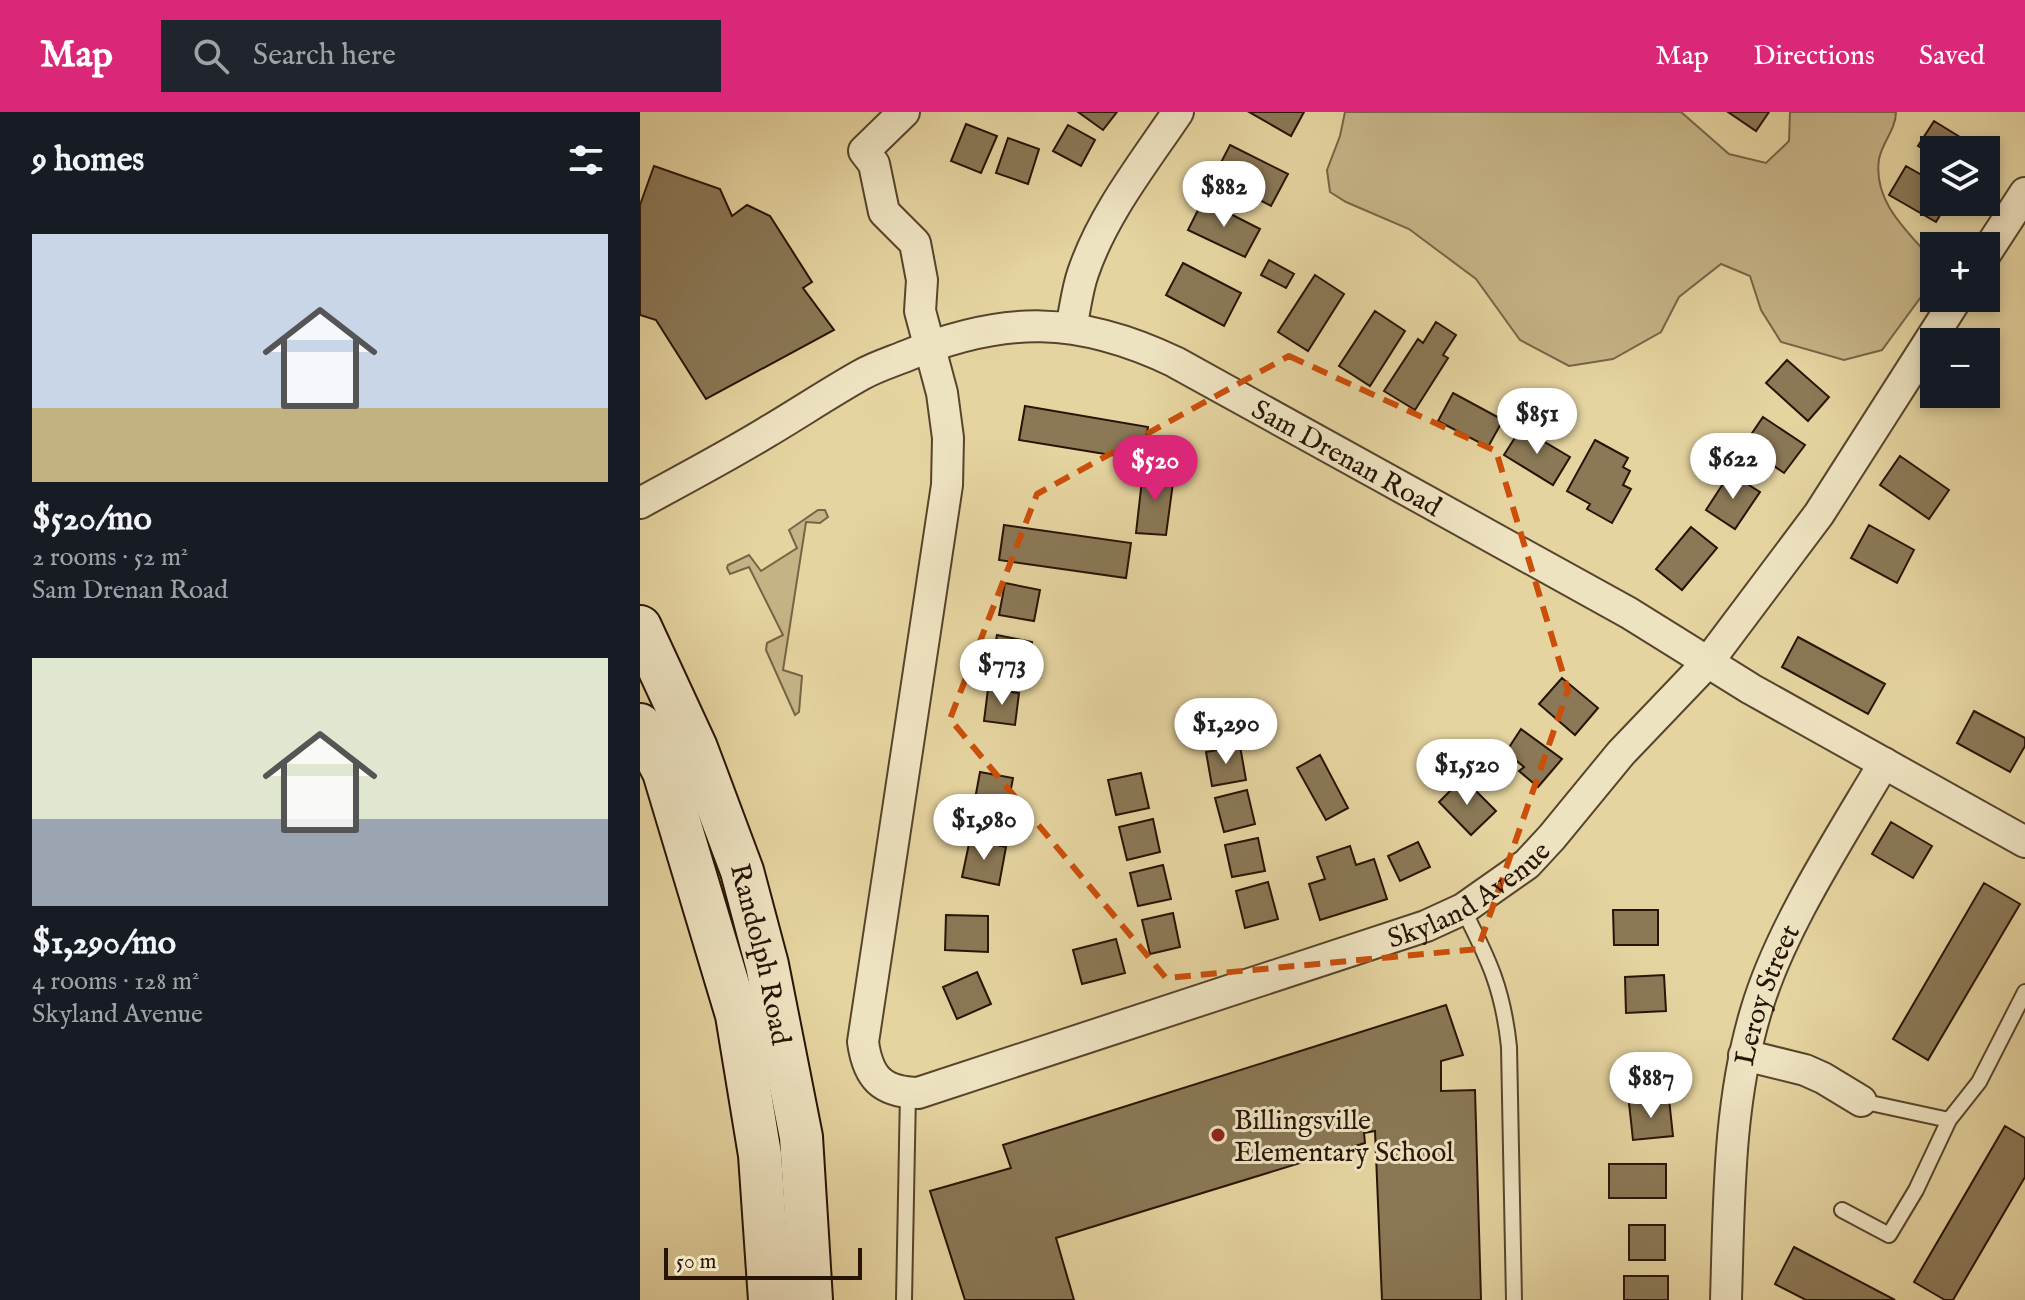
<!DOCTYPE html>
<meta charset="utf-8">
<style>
:root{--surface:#171b24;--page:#20242c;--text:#f1f3f6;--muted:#9ea1a6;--accent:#db2777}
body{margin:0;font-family:"IM FELL English",serif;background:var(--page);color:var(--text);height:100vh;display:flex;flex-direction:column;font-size:30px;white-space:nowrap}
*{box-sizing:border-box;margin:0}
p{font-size:26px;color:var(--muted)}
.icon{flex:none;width:44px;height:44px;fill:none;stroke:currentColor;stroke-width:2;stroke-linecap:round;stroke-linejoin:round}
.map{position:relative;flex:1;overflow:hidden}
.drawer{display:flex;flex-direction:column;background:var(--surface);width:640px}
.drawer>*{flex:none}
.tools{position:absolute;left:1280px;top:24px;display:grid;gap:16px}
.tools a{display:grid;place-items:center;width:80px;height:80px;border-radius:0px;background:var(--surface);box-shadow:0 4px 12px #0003;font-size:40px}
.scale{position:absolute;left:24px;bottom:20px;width:198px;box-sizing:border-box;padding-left:8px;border:4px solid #281405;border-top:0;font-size:22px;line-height:28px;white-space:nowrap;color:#281405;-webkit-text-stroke:6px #eee3c1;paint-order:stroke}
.price{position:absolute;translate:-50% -68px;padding:0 18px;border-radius:28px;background:#fff;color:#222;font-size:26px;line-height:52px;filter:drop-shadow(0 2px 4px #0008)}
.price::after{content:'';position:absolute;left:50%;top:48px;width:24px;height:18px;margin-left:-12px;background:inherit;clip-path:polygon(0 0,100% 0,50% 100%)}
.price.active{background:var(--accent);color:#fff}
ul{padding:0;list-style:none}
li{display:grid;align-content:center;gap:16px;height:424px;padding:0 32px}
li span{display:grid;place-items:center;height:248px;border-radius:0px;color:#555}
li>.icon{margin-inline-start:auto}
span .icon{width:144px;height:144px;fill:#fffc;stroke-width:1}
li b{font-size:34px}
h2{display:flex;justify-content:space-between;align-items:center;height:96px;padding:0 32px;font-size:34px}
header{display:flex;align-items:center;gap:48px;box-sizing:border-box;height:112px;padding:0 40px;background:var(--accent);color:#fff}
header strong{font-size:38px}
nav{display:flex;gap:44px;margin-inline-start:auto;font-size:28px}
.search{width:560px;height:72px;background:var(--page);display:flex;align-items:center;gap:20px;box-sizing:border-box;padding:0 28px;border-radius:0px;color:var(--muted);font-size:30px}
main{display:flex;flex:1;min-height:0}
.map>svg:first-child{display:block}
.green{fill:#c5b386;stroke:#766446;stroke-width:2}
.building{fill:#8a7856;stroke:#281405;stroke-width:2}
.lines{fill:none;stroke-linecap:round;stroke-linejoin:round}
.lane-casing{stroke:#57442c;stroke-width:18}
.street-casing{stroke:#57442c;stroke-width:34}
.secondary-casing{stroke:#281405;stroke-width:46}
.lane{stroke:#eee3c1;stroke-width:14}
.street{stroke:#eee3c1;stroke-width:30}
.secondary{stroke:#eee3c1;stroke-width:42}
.marked{fill:none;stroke:#cb4f0b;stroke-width:6;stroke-dasharray:16 10;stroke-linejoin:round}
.poi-dot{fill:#8f2418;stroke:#eee3c1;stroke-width:3}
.labels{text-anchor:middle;stroke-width:6;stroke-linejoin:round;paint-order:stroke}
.street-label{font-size:28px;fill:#281405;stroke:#eee3c1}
.poi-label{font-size:28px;fill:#281405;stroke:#eee3c1;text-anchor:start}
</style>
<header>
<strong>Map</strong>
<div class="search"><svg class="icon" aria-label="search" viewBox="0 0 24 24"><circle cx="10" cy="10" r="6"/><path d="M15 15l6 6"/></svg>Search here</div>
<nav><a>Map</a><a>Directions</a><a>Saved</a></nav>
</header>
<main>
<section class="drawer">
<h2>9 homes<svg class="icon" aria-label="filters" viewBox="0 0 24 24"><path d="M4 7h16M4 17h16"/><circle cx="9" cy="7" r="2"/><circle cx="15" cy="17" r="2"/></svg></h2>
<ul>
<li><span style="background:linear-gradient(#c9d6e8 70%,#c2b280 0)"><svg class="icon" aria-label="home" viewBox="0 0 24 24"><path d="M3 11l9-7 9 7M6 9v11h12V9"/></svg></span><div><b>$520/mo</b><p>2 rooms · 52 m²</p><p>Sam Drenan Road</p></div></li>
<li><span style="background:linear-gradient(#dfe7d0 65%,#9aa5b1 0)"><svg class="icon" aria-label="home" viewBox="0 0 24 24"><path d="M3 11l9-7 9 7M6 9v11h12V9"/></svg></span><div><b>$1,290/mo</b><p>4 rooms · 128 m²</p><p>Skyland Avenue</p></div></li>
</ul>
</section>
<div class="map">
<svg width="1385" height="1188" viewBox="0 0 1385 1188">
<rect width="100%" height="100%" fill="#e5d4a0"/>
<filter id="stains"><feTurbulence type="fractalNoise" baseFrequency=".0025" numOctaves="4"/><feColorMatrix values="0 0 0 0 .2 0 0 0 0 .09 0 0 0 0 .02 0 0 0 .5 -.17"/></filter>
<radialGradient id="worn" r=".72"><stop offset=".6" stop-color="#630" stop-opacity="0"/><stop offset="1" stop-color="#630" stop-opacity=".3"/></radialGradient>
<path class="green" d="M705,0H1041L1089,42L1126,51L1149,29L1150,0H1256C1256,17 1242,31 1239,47C1233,88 1264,116 1289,144V174L1242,238L1204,248L1141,230L1121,198L1110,164L1081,152L1039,185L1021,220L973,247L929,254L880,228L836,167L769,117L706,90L690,80L687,58L700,24Z
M178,398H185L188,405L180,411L166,410L143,558L162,564L159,600L155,603L126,538L127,531L143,523L109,455L90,462L87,456L88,453L109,443L121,459L157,436L149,418Z"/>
<path class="building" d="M438,0H477L463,18Z
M609,0H664L651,24Z
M1088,0H1129L1116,19Z
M1294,9L1341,38H1294V43L1278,34Z
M326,12L357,24L341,61L311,49Z
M428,13L455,28L441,54L413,39Z
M368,26L399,37L388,72L356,61Z
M590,33L648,62L631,94L574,64Z
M14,54L80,77L92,104L107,93L130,104L172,170L163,176L194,218L66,287L16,208L0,203V93Z
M1266,54L1294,70V90H1308L1296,110L1249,83Z
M563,88L620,117L605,145L548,118Z
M629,148L654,162L646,176L621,163Z
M543,151L601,181L584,214L526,183Z
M675,163L704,182L668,239L638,220Z
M735,199L765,219L730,274L699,254Z
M796,210L816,223L803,243L808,246L775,298L744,279L778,227L783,231Z
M1147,248L1189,285L1168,309L1126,271Z
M813,281L863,308L848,335L798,309Z
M385,294L508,315L502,348L379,328Z
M1123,305L1165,333L1144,361L1104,333Z
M881,316L930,345L913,373L864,343Z
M955,328L988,346L983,355L990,359L983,373L991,377L972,411L947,397L950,392L927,379Z
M1260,344L1309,378L1289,407L1240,373Z
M503,359L534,363L526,423L496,421Z
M1090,361L1120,380L1095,417L1066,398Z
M364,413L491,431L486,466L359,448Z
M1229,413L1274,438L1257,471L1211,446Z
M1051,415L1077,436L1042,478L1016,457Z
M365,471L400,478L394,509L359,503Z
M357,523L392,530L385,563L350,556Z
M1158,525L1245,572L1228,602L1142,555Z
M922,566L958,596L935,623L899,592Z
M348,577L379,581L375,613L344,609Z
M1334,599L1385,626V634L1370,660L1317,631Z
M881,617L922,647L898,675L879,659L884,655L866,640Z
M600,634L606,668L572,674L566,640Z
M680,643L708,696L686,708L657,656Z
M340,660L373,666L366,704L333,698Z
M501,661L509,696L476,703L468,668Z
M823,666L856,699L831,723L799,690Z
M607,678L615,712L584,720L575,686Z
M513,707L520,740L487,748L479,715Z
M1251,710L1292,734L1273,766L1232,742Z
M618,726L625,759L592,765L585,733Z
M330,727L366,735L359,773L322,765Z
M778,730L790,755L760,769L748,744Z
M710,734L716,753L734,747L747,787L680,808L669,772L685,767L677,745Z
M523,753L531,787L498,794L490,761Z
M628,770L638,807L605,816L596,779Z
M1344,771L1380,792L1288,948L1253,927Z
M973,798H1018V833H974Z
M533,801L540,835L510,842L502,808Z
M306,803L348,804V840L305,838Z
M476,827L485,861L442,872L433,838Z
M337,860L351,892L317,907L303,875Z
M1024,863L1026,899L986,901L985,865Z
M806,893L823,943L801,949V979L835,978L841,1188H742L735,1019L724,1021L725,1031L416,1126L434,1188H325L290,1079L371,1056L363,1033Z
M1029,987L1033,1024L993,1028L989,991Z
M1365,1014L1385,1026V1065L1313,1188H1305L1274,1170Z
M969,1052H1026V1086H969Z
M989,1113H1025V1148H989Z
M1154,1135L1255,1188H1166L1135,1172Z
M984,1164H1028V1188H984Z"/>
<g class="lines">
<defs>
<path id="lane" d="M823,797C849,848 863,877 869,935L874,1188
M1221,989L1309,1008L1339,970L1385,880
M1202,1098L1249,1123L1276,1078L1309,1008
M264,1188L268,981"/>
<g id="street">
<path id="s1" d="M264,0L224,39L234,52L244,100L275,131L282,168L280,199L302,281L308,326L307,373L223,930C228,966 242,980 278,981L786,814L823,797L887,752L912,725L981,641L1068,550L1179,402L1317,186"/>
<path d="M1346,141L1385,81"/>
<path d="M431,216C435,198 437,178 443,161C463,102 503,52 538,0"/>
<path id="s2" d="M0,391C42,368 86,345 127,320C159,301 189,281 221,263C235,255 251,250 266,244C364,203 439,204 535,250L989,501L1111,577L1385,730"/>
<path d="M1104,943L1165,958L1183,966L1221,989"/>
<path id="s3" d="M1086,1188C1089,1091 1088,992 1116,899C1140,817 1200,726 1244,651"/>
</g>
<g id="secondary">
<path id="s4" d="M0,515L56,636L102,759L127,853L161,1025L171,1188"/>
<path d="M0,613L24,660L97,903L120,1043L130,1188"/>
</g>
</defs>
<use href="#lane" class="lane-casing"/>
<use href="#street" class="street-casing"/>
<use href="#secondary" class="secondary-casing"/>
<use href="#lane" class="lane"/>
<use href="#street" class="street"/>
<use href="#secondary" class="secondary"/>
</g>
<path class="marked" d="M649,244L856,339L928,578L838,837L526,866L310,607L397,382Z"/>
<circle class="poi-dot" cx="578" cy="1023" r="8"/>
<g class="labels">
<g class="street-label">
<text dy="10" stroke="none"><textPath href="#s2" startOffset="780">Sam Drenan Road</textPath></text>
<text dy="10" stroke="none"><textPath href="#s1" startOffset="1646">Skyland Avenue</textPath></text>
<text dy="10" stroke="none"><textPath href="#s4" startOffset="350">Randolph Road</textPath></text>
<text dy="10" stroke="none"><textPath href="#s3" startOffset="310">Leroy Street</textPath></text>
</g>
<g class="poi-label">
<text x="594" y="1017">Billingsville<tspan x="594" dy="32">Elementary School</tspan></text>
</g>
</g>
<rect width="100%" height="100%" filter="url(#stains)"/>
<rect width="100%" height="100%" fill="url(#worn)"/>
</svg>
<div class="tools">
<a><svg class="icon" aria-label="layers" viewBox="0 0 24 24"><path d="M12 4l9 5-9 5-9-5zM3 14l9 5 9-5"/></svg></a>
<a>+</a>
<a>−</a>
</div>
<div class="scale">50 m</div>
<b class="price" style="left:584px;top:117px">$882</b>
<b class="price" style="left:897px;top:344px">$851</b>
<b class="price" style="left:1093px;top:389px">$622</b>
<b class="price active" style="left:515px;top:391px">$520</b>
<b class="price" style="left:362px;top:595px">$773</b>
<b class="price" style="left:586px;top:654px">$1,290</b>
<b class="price" style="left:827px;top:695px">$1,520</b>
<b class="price" style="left:344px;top:750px">$1,980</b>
<b class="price" style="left:1011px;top:1008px">$887</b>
</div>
</main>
